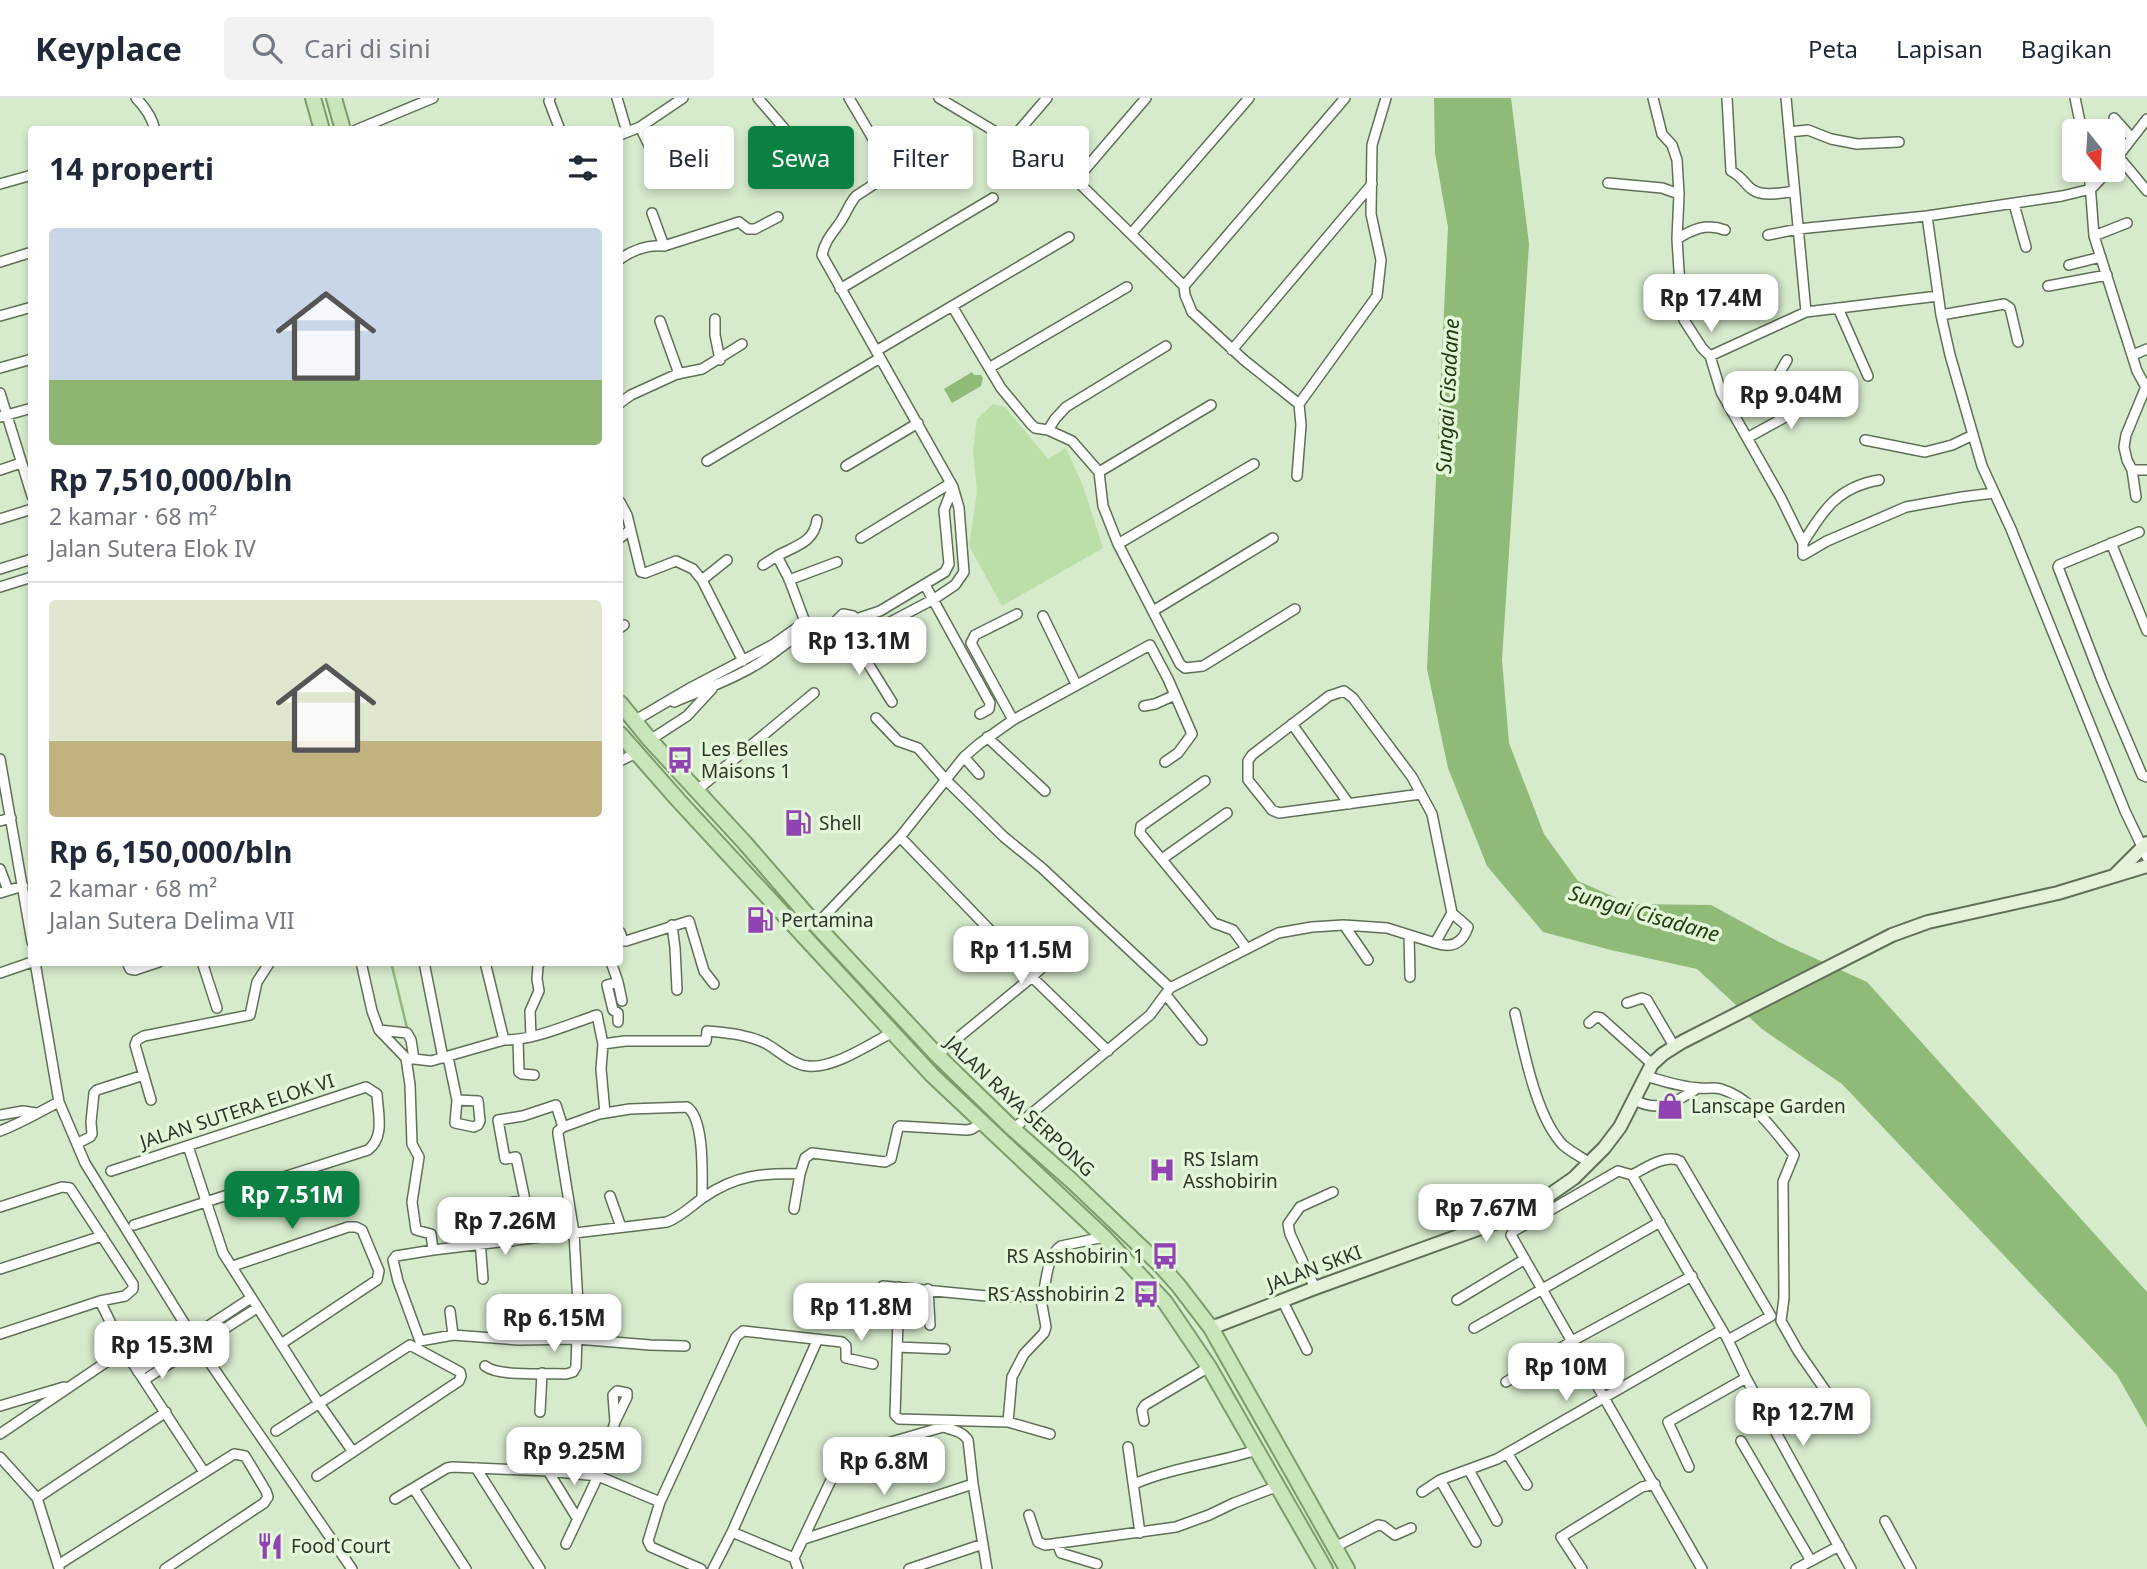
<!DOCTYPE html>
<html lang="id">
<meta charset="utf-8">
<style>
:root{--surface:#fff;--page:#f2f2f3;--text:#1f2937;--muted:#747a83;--line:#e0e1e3;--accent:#0b8043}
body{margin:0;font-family:"Noto Sans",sans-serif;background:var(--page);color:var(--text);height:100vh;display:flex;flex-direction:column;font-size:26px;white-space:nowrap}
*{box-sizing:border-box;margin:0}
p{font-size:23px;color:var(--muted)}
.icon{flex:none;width:38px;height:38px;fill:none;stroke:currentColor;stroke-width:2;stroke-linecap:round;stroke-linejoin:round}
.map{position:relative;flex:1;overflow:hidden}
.panel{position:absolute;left:28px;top:28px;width:595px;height:840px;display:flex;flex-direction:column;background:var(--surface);border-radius:7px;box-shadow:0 4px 10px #0003}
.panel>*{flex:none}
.hud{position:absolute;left:644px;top:28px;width:665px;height:63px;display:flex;gap:14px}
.needle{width:46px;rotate:162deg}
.fabs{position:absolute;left:2062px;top:21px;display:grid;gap:14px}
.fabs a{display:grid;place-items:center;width:63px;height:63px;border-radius:7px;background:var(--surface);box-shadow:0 4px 10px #0003;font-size:35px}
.price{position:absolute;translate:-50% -60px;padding:0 16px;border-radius:14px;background:#fff;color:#222;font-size:23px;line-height:46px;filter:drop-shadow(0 2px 4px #0008)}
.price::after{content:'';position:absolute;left:50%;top:42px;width:21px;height:16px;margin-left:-10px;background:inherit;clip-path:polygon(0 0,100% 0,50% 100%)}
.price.current{background:var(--accent);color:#fff}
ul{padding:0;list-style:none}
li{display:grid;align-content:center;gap:14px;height:371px;padding:0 21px}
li+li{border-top:2px solid var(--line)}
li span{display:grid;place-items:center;height:217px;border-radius:7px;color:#555}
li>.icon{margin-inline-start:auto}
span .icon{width:126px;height:126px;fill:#fffc;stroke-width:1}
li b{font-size:30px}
h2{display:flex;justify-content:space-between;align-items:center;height:84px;padding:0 21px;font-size:30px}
.chip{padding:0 24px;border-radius:7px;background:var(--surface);box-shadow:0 4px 10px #0003;font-size:24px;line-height:63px}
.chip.current{background:var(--accent);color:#fff}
header{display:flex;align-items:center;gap:42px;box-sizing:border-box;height:98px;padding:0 35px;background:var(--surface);border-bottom:2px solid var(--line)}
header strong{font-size:33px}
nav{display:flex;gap:38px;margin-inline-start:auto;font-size:24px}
.search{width:490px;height:63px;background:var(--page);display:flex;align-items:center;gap:18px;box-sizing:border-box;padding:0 24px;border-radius:7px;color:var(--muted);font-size:26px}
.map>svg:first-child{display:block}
.green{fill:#bcdfaa}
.water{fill:#90ba78}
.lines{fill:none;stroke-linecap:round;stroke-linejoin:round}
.stream{stroke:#90ba78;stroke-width:2.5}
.street-casing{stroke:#5f7056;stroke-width:12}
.secondary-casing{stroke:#5f7056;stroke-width:16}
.primary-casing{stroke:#7c9c69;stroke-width:18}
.street{stroke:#fff;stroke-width:9}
.secondary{stroke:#e4f2dc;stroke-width:12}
.primary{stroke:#cae5ba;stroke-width:14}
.labels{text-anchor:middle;stroke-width:7;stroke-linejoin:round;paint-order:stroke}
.poi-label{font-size:19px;fill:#2d3429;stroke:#e3f7d9;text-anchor:start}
.street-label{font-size:19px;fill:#2d3429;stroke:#e3f7d9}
.water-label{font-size:21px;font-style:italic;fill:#213d0e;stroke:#e3f7d9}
</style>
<header>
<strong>Keyplace</strong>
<div class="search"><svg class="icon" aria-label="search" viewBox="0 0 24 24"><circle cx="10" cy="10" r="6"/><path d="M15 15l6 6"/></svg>Cari di sini</div>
<nav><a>Peta</a><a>Lapisan</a><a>Bagikan</a></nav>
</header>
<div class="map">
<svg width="2147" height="1471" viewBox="0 0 2147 1471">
<rect width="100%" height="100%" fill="#d6eacc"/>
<path class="green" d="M993,306L1005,309L1048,361L1066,350L1083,388L1103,450L1002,508L969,448L977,394L973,352L977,321Z"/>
<path class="water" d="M1434,0H1511L1529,146L1502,562L1509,645L1544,736L1578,783L1630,806L1711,807L1779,844L1867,884L2147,1194V1330L2117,1277L1842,986L1762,931L1697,871L1611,852L1543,834L1487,768L1448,670L1427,571L1448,129L1435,55Z
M972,274L974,277H981L983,280L981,288L952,305L944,291Z"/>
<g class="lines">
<path class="stream" d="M391,864L408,934"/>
<defs>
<path id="street" d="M136,0C145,9 152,19 155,32
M550,0L549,3L560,32
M617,0L627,34
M758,0L794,42
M849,0L892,73
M939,0L1076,82L1184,188L1185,197L1192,214L1244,262L1299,306L1377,198L1381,162L1371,116L1372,47L1386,0
M1653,0L1662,36L1672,47L1677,62L1679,96L1677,141L1681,204L1684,222L1702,250L1710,258L1806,214L1938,198
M1727,0L1731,73C1743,79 1745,87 1753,92C1763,99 1783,95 1794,93
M1786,0L1806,214
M2075,0L2082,33
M2114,20L2131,39
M640,29L658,66
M356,32L433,0
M1789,34L1808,32L1831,41L1857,46L1899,44
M620,37L640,29L683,0
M1010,43L1047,0
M2118,58L2147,93
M2112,66L2147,21
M2089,72L2094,138L2137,273L2147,291
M2109,72L2091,91L2062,98L1927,118L1941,217L1950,257L1982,368L2011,431L2125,713L2147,759
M1076,82L1146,0
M1608,85L1662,90L1679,96
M0,86L32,77
M2014,106L2026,149
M652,115L664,148
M1131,136L1249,0
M1768,137L1798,131L1927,118
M2094,138L2127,125
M1677,141C1693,131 1706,125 1725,132
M620,161C633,152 647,146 664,148L739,124L748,131H755L778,119
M0,164L32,154
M2069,167L2101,159
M1184,188L1345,0
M2048,188L2107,177
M840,191L993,100
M952,208L1001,290L1030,325L1035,330L1048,332L1072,343L1099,374L1103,408L1118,446L1180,566L1185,570L1203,568L1295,511
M1838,210L1868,278
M1941,217L2004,206L2010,210L2018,244
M0,218L32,209
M715,221V237L720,262
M660,223L679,276
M1232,252L1372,86
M876,253L1069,139
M2133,257L2147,251
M1710,258L1721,294L1781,400L1803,445V457L1827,443L1906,409L1962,399L1994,395
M0,270L32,261
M989,270L1127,189
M0,295L32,398
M620,305L631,297L677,276L702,271L742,246
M1732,314L1772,288L1787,262
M0,319L32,310
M1048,332L1055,321L1066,309L1166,248
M1747,340L1789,317L1800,301L1814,292
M1865,342L1925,354L1952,347L1973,337
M707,363L880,260
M846,368L918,325
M0,372L21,365
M2132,372H2147
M1099,374L1211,307
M1297,378L1301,327L1299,306
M2136,399L2132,372L2127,362L2124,349L2126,337L2145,291
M620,404L627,417L641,474L645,475L676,463L693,471L702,482L743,563
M0,421L32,411
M2139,434L2059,467L2058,469L2102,583L2142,677L2147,679
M620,440L630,432
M861,440L951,385
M1803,445C1823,412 1838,389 1879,382
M2111,445L2147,533
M1118,446L1254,366
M763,467L777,458
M0,471L32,461
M702,482L727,462
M789,482L837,464
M925,487L990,605L989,611L980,616
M0,489L32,479
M1153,513L1273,440
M1043,518L1076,586
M856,521L858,528L853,536L845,538L837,533L836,523L843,516L853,518L856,521L880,513L945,474L949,466L944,412L953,389
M620,530L624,527
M856,534L868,535L879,530L934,501L955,487L964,474L959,410L953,389L822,157C825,142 833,135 841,123C847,114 849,106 856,98L922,55
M851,538L892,604
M674,604C702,592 727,584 754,568C772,558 786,544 803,534C813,528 825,528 835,528
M1144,608L1155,606L1175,597
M876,620L898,643L918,650L946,682L1004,739L1042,770L1170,890
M1013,622L971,545L975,537L1017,516
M634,623L692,589L774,546L805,524L789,481L777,458C795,448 814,445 817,422
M1292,626L1349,706
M987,639L1045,693
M650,642L687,618L712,591
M964,659L979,676
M0,661L32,844
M620,663L636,655
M1205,683L1141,728L1140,735L1214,825L1233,832L1247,851
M696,693L814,595
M0,723L11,720
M900,739L1013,856L1032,879L1065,848
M1162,761L1227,715
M0,771L8,792
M0,795L23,788
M672,827L675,850L677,892
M816,827L900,739L964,659L979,646L1013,622L1150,547L1168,581L1192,636L1178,655L1165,664
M1344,827L1368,862
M620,834L623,843H626L689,823L704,873L714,886
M1409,837L1410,879
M1435,845C1450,850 1462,847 1468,829L1452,815
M35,864L59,1004L85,1065L199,1249L352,1471
M127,864L130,871L135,872L159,864
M202,864L217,910
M361,864L372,913L379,932L406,960L431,963L504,942L485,864
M424,864L443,960
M611,864L618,884
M0,875L32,864
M1166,897L1202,942
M1627,905L1642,900L1647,902L1674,948
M1515,915C1524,953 1536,1019 1563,1047C1571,1054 1581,1059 1590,1065
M618,924V915L613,912L607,887L618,884L622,903
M1589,925L1596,919L1601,920L1652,966
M379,932L407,935L411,942L414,961
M531,939L530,913L539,893L537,881L538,868L540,864
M504,942C535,942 567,927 597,917L603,946L625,943H706L707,933C728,935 746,936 765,945C778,952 793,967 808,968C833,971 870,946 893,934
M518,942L519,974L522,976L534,977
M603,946L601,971L605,1015
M937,957L1032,879L1108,953
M448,959L457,1002L478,1003L480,1023L478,1027L474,1029L455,1025L457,1002
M406,960L410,987L412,1046L419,1059L412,1104L416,1132L431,1136L433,1152
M1646,978C1663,983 1681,989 1699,990C1706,991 1714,989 1721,991C1752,1000 1774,1033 1794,1057L1783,1084L1784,1200L1781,1223L1798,1253L1825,1292
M1633,1001C1658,1016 1676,1004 1698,990
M151,1002L135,947L137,942L144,938L250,917L257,884L270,864
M0,1017L23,1013L36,1015
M1013,1031L1150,917L1170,890L1278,835L1312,829L1344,827L1387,830L1435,845L1452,815L1432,716L1412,679L1353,600L1344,593L1329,598L1252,657L1248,663V682L1272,712L1279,715L1421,696
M0,1033C21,1025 39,1014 59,1004
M78,1045L90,1039L92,1036L91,1024L94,995L97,992L144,977
M188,1048L223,1155L318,1304L353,1354
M111,1073L366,989L377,996C378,1016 385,1039 368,1052L134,1127
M1632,1077L1618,1073L1514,1133L1511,1137L1702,1471
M610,1098L621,1129
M0,1109L62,1089L70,1090L133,1186V1191L125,1198L100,1203L0,1236
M794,1111L800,1076
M478,1116L483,1181
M513,1143L508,1105L525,1102L516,1059L505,1061L498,1022L523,1018L556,1007L563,1029
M233,1168L348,1129H356L362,1132L379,1173L377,1182L281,1246
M0,1171L102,1138
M883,1188L997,1199L1034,1198L1044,1192C1047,1177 1048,1157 1061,1148L1104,1139
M899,1189L895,1317L899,1321L1008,1324L1050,1336
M1315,1190L1290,1136L1288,1126L1300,1109L1333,1094
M928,1191L930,1227
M1282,1202L1307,1252
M1457,1202L1525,1161
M100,1203L124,1252L204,1374
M524,1205L578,1206
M450,1213L453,1237
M1474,1230L1660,1124
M1728,1242L1771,1218L1680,1063C1665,1056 1646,1070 1632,1077L1728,1242L1746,1280L1851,1471
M685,1248L650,1247L577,1241L519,1242L453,1237L420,1243L398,1183L393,1162L396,1158L433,1152L667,1124C682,1118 691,1108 704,1099C736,1077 762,1075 800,1076L805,1060L812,1055L885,1064L891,1061L898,1030L900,1028L967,1032L972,1031L981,1025
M897,1249L945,1251
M485,1268C499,1279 546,1275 566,1276L573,1274L576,1269L578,1206L574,1135L558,1036V1033L563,1029L599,1016L630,1011L687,1009C705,1021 702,1079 702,1100
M138,1274L251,1200
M144,1282L257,1210
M1506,1284L1572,1243L1692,1178
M0,1308L64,1289
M540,1314L542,1275
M1144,1323L1142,1312L1145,1307L1209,1269
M1008,1324L1012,1279L1024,1256L1044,1235L1046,1229L1040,1196
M276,1333L410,1247L460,1274L461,1278L459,1283L317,1378
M0,1336L124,1252
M1741,1343L1811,1463
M1128,1349L1140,1435
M1507,1355L1527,1387
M0,1359L37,1400L59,1470
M1689,1369L1668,1324L1746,1280
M476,1370L540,1471
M1469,1372L1497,1423
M548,1373L577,1420
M1440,1382L1476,1444
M1134,1386C1174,1369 1216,1365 1257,1352
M414,1391L466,1471
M1422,1394L1440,1382L1497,1361L1722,1232
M37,1400L166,1314
M395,1401L447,1370L453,1369L548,1373L598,1378L660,1404
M1029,1417L1038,1444L1045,1447L1176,1429L1209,1417L1234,1405L1278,1388
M1885,1423L1911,1471
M732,1434L794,1460L798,1471
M804,1441L973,1386
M1057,1445L1061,1455L1097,1466
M566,1446L598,1378L615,1324L627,1299V1295L617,1293L613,1297L615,1324
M1335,1449L1378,1427L1383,1428L1395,1437L1411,1430
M794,1460L841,1361L846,1357L943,1329C953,1332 962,1333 968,1342L973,1386L987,1471
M58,1467L234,1356L245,1358L266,1393L268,1399L264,1405L165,1471
M701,1471L651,1449L648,1443L660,1404L736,1239L743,1233L842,1244L846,1248V1260L873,1266
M713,1471L732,1434L817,1243
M909,1471L983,1446
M1582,1471L1561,1439L1642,1389L1655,1386
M1796,1471L1839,1448"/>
<path id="secondary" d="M2114,778L2147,745
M1211,1230L1315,1190L1500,1123L1538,1105L1574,1080L1604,1050L1620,1029L1652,966L1663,956L1682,944L1892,837L1928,824L2058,795L2147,768"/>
<path id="primary" d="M313,0L322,32
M334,0L343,32
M620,605L650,642L744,744L816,827L937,957L1013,1031L1073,1084L1160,1167L1178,1187L1211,1230L1347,1471
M620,636L679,703L932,977L1104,1139L1165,1204L1209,1269L1325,1471"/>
</defs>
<use href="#street" class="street-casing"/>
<use href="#secondary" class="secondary-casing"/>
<use href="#primary" class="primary-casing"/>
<use href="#street" class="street"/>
<use href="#secondary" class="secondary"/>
<use href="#primary" class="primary"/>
</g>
<defs>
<symbol id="bus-bare" viewBox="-9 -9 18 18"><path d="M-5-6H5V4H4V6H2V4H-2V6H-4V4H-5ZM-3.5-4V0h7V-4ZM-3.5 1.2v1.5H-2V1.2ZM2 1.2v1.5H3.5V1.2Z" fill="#9243b3" stroke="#e3f7d9" stroke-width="2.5" paint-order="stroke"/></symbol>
<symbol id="fuel-bare" viewBox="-9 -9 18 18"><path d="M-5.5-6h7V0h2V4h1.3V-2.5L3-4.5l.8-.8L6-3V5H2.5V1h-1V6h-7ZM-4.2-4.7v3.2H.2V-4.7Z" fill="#9243b3" stroke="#e3f7d9" stroke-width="2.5" paint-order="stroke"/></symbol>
<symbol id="shop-bare" viewBox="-9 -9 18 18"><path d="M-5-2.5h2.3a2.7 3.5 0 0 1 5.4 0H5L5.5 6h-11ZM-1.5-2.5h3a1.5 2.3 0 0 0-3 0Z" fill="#9243b3" stroke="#e3f7d9" stroke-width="2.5" paint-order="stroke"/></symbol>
<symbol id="hospital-bare" viewBox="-9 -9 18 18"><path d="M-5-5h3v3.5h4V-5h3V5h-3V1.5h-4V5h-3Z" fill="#9243b3" stroke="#e3f7d9" stroke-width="2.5" paint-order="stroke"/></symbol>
<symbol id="restaurant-bare" viewBox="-9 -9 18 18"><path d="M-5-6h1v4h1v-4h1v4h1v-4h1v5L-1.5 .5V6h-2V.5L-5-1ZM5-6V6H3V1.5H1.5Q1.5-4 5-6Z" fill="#9243b3" stroke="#e3f7d9" stroke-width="2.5" paint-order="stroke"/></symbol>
</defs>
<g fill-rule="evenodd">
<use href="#bus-bare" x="661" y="643" width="38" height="38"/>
<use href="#fuel-bare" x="779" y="706" width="38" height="38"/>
<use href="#fuel-bare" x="741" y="803" width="38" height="38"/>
<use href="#shop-bare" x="1651" y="989" width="38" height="38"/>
<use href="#hospital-bare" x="1143" y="1053" width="38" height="38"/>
<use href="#bus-bare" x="1146" y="1139" width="38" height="38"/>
<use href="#bus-bare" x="1127" y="1177" width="38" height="38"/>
<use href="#restaurant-bare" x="251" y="1429" width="38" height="38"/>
</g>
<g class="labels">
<g class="poi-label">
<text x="701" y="658">Les Belles<tspan x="701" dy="22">Maisons 1</tspan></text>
<text x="819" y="732">Shell</text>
<text x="781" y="829">Pertamina</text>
<text x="1691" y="1015">Lanscape Garden</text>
<text x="1183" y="1068">RS Islam<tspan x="1183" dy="22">Asshobirin</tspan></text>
<text x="1144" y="1165" text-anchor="end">RS Asshobirin 1</text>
<text x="1125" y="1203" text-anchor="end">RS Asshobirin 2</text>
<text x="291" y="1455">Food Court</text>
</g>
<g class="street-label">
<text transform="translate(1020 1008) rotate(43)" y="7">JALAN RAYA SERPONG</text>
<text transform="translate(237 1013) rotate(-18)" y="7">JALAN SUTERA ELOK VI</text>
<text transform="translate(1314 1170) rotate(-20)" y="7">JALAN SKKI</text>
</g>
<g class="water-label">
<text transform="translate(1448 298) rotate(-87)" y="7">Sungai Cisadane</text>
<text transform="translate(1644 816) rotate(16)" y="7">Sungai Cisadane</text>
</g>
</g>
</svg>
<div class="fabs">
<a><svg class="needle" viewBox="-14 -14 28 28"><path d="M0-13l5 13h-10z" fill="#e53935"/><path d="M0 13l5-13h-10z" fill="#747a83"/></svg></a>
</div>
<b class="price" style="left:1711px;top:236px">Rp 17.4M</b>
<b class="price" style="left:1791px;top:333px">Rp 9.04M</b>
<b class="price" style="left:859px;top:579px">Rp 13.1M</b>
<b class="price" style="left:1021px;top:888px">Rp 11.5M</b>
<b class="price current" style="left:292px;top:1133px">Rp 7.51M</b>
<b class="price" style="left:1486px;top:1146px">Rp 7.67M</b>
<b class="price" style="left:505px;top:1159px">Rp 7.26M</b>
<b class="price" style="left:861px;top:1245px">Rp 11.8M</b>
<b class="price" style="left:554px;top:1256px">Rp 6.15M</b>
<b class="price" style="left:162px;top:1283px">Rp 15.3M</b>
<b class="price" style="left:1566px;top:1305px">Rp 10M</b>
<b class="price" style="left:1803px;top:1350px">Rp 12.7M</b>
<b class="price" style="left:574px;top:1389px">Rp 9.25M</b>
<b class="price" style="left:884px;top:1399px">Rp 6.8M</b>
<div class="hud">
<a class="chip">Beli</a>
<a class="chip current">Sewa</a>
<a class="chip">Filter</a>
<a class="chip">Baru</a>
</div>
<section class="panel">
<h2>14 properti<svg class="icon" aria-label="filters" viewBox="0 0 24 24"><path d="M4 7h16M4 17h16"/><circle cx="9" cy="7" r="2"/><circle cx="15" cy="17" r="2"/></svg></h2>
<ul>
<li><span style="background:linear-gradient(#c9d6e8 70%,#8fb573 0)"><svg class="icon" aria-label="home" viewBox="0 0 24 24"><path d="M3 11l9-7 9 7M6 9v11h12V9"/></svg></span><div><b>Rp 7,510,000/bln</b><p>2 kamar · 68 m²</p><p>Jalan Sutera Elok IV</p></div></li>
<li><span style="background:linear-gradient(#dfe7d0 65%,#c2b280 0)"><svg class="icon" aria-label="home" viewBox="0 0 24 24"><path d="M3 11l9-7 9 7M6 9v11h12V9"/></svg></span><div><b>Rp 6,150,000/bln</b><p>2 kamar · 68 m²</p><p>Jalan Sutera Delima VII</p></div></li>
</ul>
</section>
</div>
